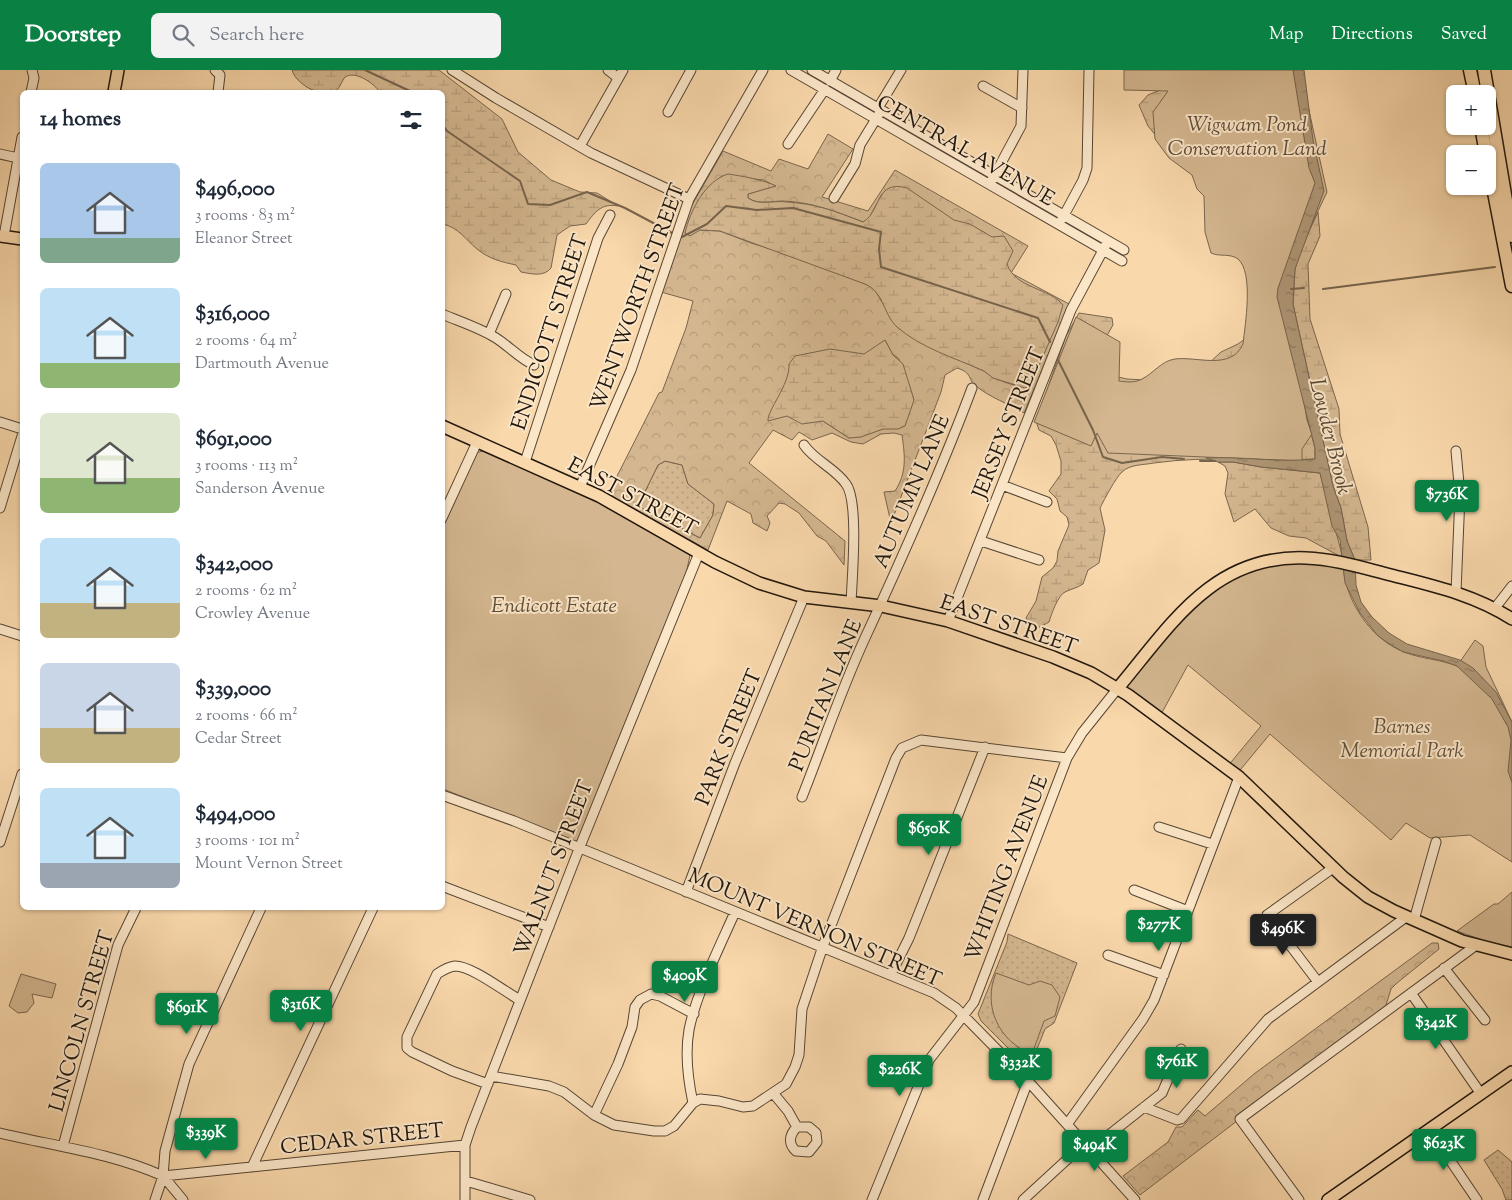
<!DOCTYPE html>
<meta charset="utf-8">
<style>
:root{--surface:#fff;--page:#f2f2f3;--text:#1f2937;--muted:#747a83;--accent:#0b8043}
body{margin:0;font-family:"Sorts Mill Goudy",serif;background:var(--page);color:var(--text);height:100vh;display:flex;flex-direction:column;font-size:19px;white-space:nowrap}
*{box-sizing:border-box;margin:0}
p{font-size:16px;color:var(--muted)}
.icon{flex:none;width:28px;height:28px;fill:none;stroke:currentColor;stroke-width:2;stroke-linecap:round;stroke-linejoin:round}
.map{position:relative;flex:1;overflow:hidden}
.sheet{position:absolute;left:20px;top:20px;width:425px;height:820px;display:flex;flex-direction:column;background:var(--surface);border-radius:8px;box-shadow:0 1px 4px #0004}
.sheet>*{flex:none}
.controls{position:absolute;left:1446px;top:15px;display:grid;gap:10px}
.controls a{display:grid;place-items:center;width:50px;height:50px;border-radius:8px;background:var(--surface);box-shadow:0 1px 4px #0004;font-size:25px}
.price{position:absolute;translate:-50% -42px;padding:0 11px;border-radius:5px;background:var(--accent);color:#fff;font-size:16px;line-height:32px;filter:drop-shadow(0 1px 2px #0008)}
.price::after{content:'';position:absolute;left:50%;top:30px;width:15px;height:11px;margin-left:-8px;background:inherit;clip-path:polygon(0 0,100% 0,50% 100%)}
.price.on{background:#222;color:#fff}
ul{padding:0;list-style:none}
li{display:flex;align-items:center;gap:15px;height:125px;padding:0 20px}
li span{display:grid;place-items:center;flex:none;width:140px;height:100px;border-radius:8px;color:#555}
li>.icon{margin-inline-start:auto}
span .icon{width:60px;height:60px;fill:#fffc;stroke-width:1}
li b{font-size:21px}
h2{display:flex;justify-content:space-between;align-items:center;height:60px;padding:0 20px;font-size:21px}
header{display:flex;align-items:center;gap:30px;box-sizing:border-box;height:70px;padding:0 25px;background:var(--accent);color:#fff}
header strong{font-size:24px}
nav{display:flex;gap:28px;margin-inline-start:auto;font-size:18px}
.search{width:350px;height:45px;background:var(--page);display:flex;align-items:center;gap:12px;box-sizing:border-box;padding:0 18px;border-radius:8px;color:var(--muted);font-size:19px}
.map>svg:first-child{display:block}
.grass{fill:url(#grass-dots);stroke:#7a664e}
.forest{fill:url(#forest-crowns);stroke:#7a664e;fill-rule:evenodd}
.wetland{fill:url(#wetland-marsh);stroke:#7a664e}
.green{fill:#d4b790;stroke:#7a664e}
.water{fill:url(#water-ripples);stroke:#76634b}
.lines{fill:none;stroke-linecap:round;stroke-linejoin:round}
.stream{stroke:#76634b;stroke-width:2}
.minor-casing{stroke:#564634;stroke-width:11}
.major-casing{stroke:#20160c;stroke-width:14}
.highway-casing{stroke:#20160c;stroke-width:15}
.minor{stroke:#fbe6c8;stroke-width:9}
.major{stroke:#f9d8ab;stroke-width:11}
.highway{stroke:#f9d8ab;stroke-width:12}
.labels{text-anchor:middle;stroke-width:4;stroke-linejoin:round;paint-order:stroke}
.park-label{font-size:21px;font-style:italic;fill:#5f4e3a;stroke:#fbe6c8}
.street-label{font-size:21px;fill:#20160c;stroke:#fbe6c8}
.water-label{font-size:22px;font-style:italic;fill:#594936;stroke:#fbe6c8}
</style>
<header>
<strong>Doorstep</strong>
<div class="search"><svg class="icon" aria-label="search" viewBox="0 0 24 24"><circle cx="10" cy="10" r="6"/><path d="M15 15l6 6"/></svg>Search here</div>
<nav><a>Map</a><a>Directions</a><a>Saved</a></nav>
</header>
<div class="map">
<svg width="1512" height="1130" viewBox="0 0 1512 1130">
<defs>
<pattern id="grass-dots" width="8" height="8" patternUnits="userSpaceOnUse" patternTransform="scale(1.25)"><rect width="8" height="8" fill="#d4b790"/><path d="M2 2h.1M6 6h.1" fill="none" stroke="#b69d7b" stroke-width="1.8" stroke-linecap="round"/></pattern>
<pattern id="forest-crowns" width="20" height="18" patternUnits="userSpaceOnUse" patternTransform="scale(1.25)"><rect width="20" height="18" fill="#d4b790"/><path d="M2 6a3 3 0 1 1 6 0M12 15a3 3 0 1 1 6 0" fill="none" stroke="#b69d7b"/></pattern>
<pattern id="wetland-marsh" width="20" height="14" patternUnits="userSpaceOnUse" patternTransform="scale(1.25)"><rect width="20" height="14" fill="#d4b790"/><path d="M1 5h8M5 5V1M11 12h8M15 12V8" fill="none" stroke="#b69d7b"/></pattern>
<pattern id="water-ripples" width="26" height="14" patternUnits="userSpaceOnUse" patternTransform="scale(1.25)"><rect width="26" height="14" fill="#af9675"/><path d="M2 4q2-2 4 0t4 0M15 11q2-2 4 0t4 0" fill="none" stroke="#8e795e"/></pattern>
</defs>
<rect width="100%" height="100%" fill="#f9d8ab"/>
<filter id="stains"><feTurbulence type="fractalNoise" baseFrequency=".004" numOctaves="4"/><feColorMatrix values="0 0 0 0 .2 0 0 0 0 .09 0 0 0 0 .02 0 0 0 .5 -.17"/></filter>
<radialGradient id="worn" r=".72"><stop offset=".6" stop-color="#630" stop-opacity="0"/><stop offset="1" stop-color="#630" stop-opacity=".3"/></radialGradient>
<path class="grass" d="M665,391L682,395L688,414L714,434L713,445L700,468L638,436L658,395Z
M1008,864L1077,893L1054,953L1045,959L1029,999L981,951L978,944L1007,872Z
M1498,1080L1512,1092V1130H1506L1502,1119L1484,1090Z"/>
<path class="forest" d="M828,64L853,79L822,127L868,141L895,100L1028,176L1011,203L1069,234L1024,343C1009,334 989,327 976,316C967,309 973,303 957,298L945,305L941,322L891,453L884,422L895,421C907,403 905,386 902,365L894,363L881,364L863,374L851,372L832,363L812,370L799,362L792,370L773,360L749,393L845,471L844,495L826,471L817,466L799,443L785,434L779,433L767,446L770,453L767,461L753,453L751,444L727,431L708,480L608,424L659,323L662,322L686,258L693,231L661,222L688,142L723,81L771,101L779,89L808,99ZM722,106L764,110L775,116L748,124V128C758,135 771,131 783,131C812,132 837,142 863,152L868,150L882,124L1051,265L1030,316C1015,318 996,310 984,301L919,272L897,257L873,217L797,187L751,173L720,161L700,160L702,124ZM885,270L893,285L899,289L914,330L883,359L849,368L823,351ZM665,391L682,395L688,414L714,434L713,445L700,468L638,436L658,395Z
M1432,873H1438L1439,879L1397,913L1391,919L1385,938L1140,1125L1123,1106L1168,1072L1176,1057H1182L1198,1040L1205,1046L1254,1004Z"/>
<path class="wetland" d="M292,0H439L502,49L518,82L551,110L580,122L597,123L618,136C601,133 595,142 586,154L570,156L557,165L551,198C544,207 532,204 521,202L516,195C502,192 489,189 477,179C465,169 459,158 443,154L442,22H380C374,14 356,0 345,7C341,12 340,20 333,22C319,27 296,14 292,0Z
M1172,15L1278,218L1302,331L1315,378V389C1259,392 1211,385 1154,393C1144,395 1130,394 1122,402C1116,407 1104,430 1100,438L1105,460L1099,493L1088,500L1083,514C1077,518 1071,519 1065,522C1058,525 1051,545 1049,552L1040,557C1033,556 1029,555 1026,548L1036,531L1042,507L1053,498L1057,491L1058,481L1069,455L1067,447L1060,441L1057,429L1049,421L1061,404V391L1056,375L1051,366L1039,360L1036,351L1066,266L1079,243L1112,248L1113,255L1105,269L1114,306L1127,309L1144,310L1196,305L1221,282L1238,274L1249,266L1252,203L1208,158L1205,111L1157,67L1148,56L1139,35L1148,25Z
M728,104C742,106 764,110 776,116L748,124V128C759,136 774,130 787,132C818,134 834,141 863,152C881,142 875,109 907,118L954,150L970,154L992,167L1004,166L1013,181L1007,194C1016,219 1048,217 1063,235L1058,252L1030,316L1025,318L993,308L984,301C955,288 921,278 897,257C883,244 884,222 865,214L720,161L700,160L690,166L685,163C690,141 705,111 728,104Z
M1318,142L1320,166L1308,194L1310,249L1339,339L1340,364L1368,457L1371,490H1355L1347,471L1341,438L1333,416L1293,234L1295,199L1301,179Z
M885,270L893,285L903,294L914,330L905,356L898,359H883L861,367L849,368L823,351L802,354L787,346L768,351C767,340 790,315 789,294L795,286L830,279L864,284Z
M1218,392H1233L1261,397L1320,403L1343,488L1306,468L1289,466L1271,458L1255,439L1234,452L1225,424L1228,403L1225,396Z"/>
<path class="green" d="M1124,0H1300L1327,122L1284,213L1307,350L1312,364L1302,379V391L1108,383L1097,363L1091,376L1034,352L1076,247L1120,272L1119,311C1127,312 1135,313 1142,309C1154,303 1161,291 1175,289C1197,286 1231,301 1243,274C1245,255 1254,203 1238,189C1230,183 1219,187 1211,183L1205,162L1204,126L1197,119L1192,105L1169,88L1155,69L1153,42L1168,21L1124,20Z
M486,380L589,427L690,485L686,504L578,772L443,719V458L476,383Z
M1260,493H1343C1344,529 1370,569 1404,582C1421,589 1440,589 1457,596L1475,570L1483,576L1486,597L1512,652V792L1470,765L1430,768L1406,753L1391,770L1270,664L1236,705L1227,697L1261,656L1188,595L1159,648L1118,618L1185,537Z
M1512,822V877L1485,871L1457,861L1494,834H1498Z
M996,903L1029,915L1040,911L1052,915L1060,927L1055,946L1044,951L1032,984C999,972 982,936 996,903Z
M21,904L56,914L52,928L32,924L34,933L27,942L18,943L9,936Z"/>
<path class="water" d="M1293,0H1304L1313,70L1324,121L1295,199L1293,234L1333,416L1341,438L1347,471L1355,490L1356,515L1361,532L1372,547L1389,563L1407,574L1460,590L1473,598L1496,622L1512,652V713L1508,701L1511,670L1508,657L1492,629L1457,596L1443,591L1403,582L1388,573L1377,565L1360,543L1345,513L1340,470L1332,456L1320,403L1261,397L1233,392H1218L1206,388C1242,386 1279,393 1315,389V378L1277,227L1278,218L1315,113L1309,98Z"/>
<g class="lines">
<path class="stream" d="M365,0L412,22
M442,54L447,61L520,111L528,134L550,135L587,122L625,138L674,164
M679,166L682,167L707,154L726,136L757,140L793,138L881,162L879,179L881,197L1038,248L1050,272
M1291,219L1304,218
M1323,219L1495,197
M1058,290L1093,360L1103,387L1122,393L1162,387L1184,389
M1200,391H1215"/>
<defs>
<path id="minor" d="M215,0L220,5L218,22
M452,0L496,28L591,83L689,129
M608,0L618,8
M791,0L1122,191
M812,0L1124,180
M830,11L836,0
M983,16L1022,38
M31,22L34,8L32,0
M878,38L901,0
M668,42L691,0
M788,74L825,19
M580,76L623,0
M0,84L18,88
M992,110L1021,56L1023,0
M834,128L855,94L860,75L879,44
M1062,149L1083,110L1087,98L1089,0
M4,166L22,67
M442,244C461,252 480,258 496,268C510,277 519,288 534,295
M489,264L506,224
M0,352L22,359
M804,375C815,391 835,398 846,414C859,431 852,509 851,533
M525,392L598,168L610,145
M1002,415L1047,432
M580,417L631,300L689,129L763,0
M0,438L22,366
M442,448L477,372
M981,471L1039,490
M1456,522L1460,425L1456,381
M1495,538L1512,516
M948,551L1071,240L1108,171
M0,559L22,566
M442,725L514,751L934,923L956,938L1028,1011L1135,1130
M802,727C823,674 841,620 865,568C903,486 940,404 972,318
M1159,757L1212,774
M0,772L22,704
M442,816L549,857
M1134,820L1188,841
M686,822L735,693L804,527
M1414,850L1436,772
M1108,885L1164,905
M1444,898L1485,950
M891,904L909,868L985,677
M1318,912L1267,845L1333,798
M1411,923L1481,1024
M491,1006L549,1016L564,1022L594,1045L614,1055L654,1061H665L674,1056L693,1033L700,1029L719,1031L743,1037L753,1036L786,1014L795,997L799,985L802,939L823,876L896,688L902,678L921,670L1067,688
M488,1014L452,1001L412,982L407,978V967L437,904C443,900 448,897 455,896C472,896 505,922 520,930
M773,1023L788,1041L797,1057H809L816,1063L817,1072L809,1082L796,1081C788,1074 789,1065 797,1057
M693,1033C688,1010 685,983 689,960C696,924 720,876 735,842
M1144,1037L1177,1050L1181,1049L1268,949L1406,847
M594,1045L618,994L632,957L635,937L640,930L651,924L660,926L694,944
M1068,1053L1143,949L1154,930L1239,707
M1429,1059L1477,1130
M0,1063C54,1076 112,1083 163,1106L465,1075
M63,1076L118,875L136,838
M1091,1079L1162,1023L1181,979
M252,1097L373,838
M163,1106L183,1130
M466,1111L530,1130
M155,1130L163,1106L165,1081L189,994L261,838
M465,1130V1075L471,1057L579,779L699,483
M872,1130L929,990L974,932L1067,688L1082,663L1118,618
M983,1130L1028,1011
M1023,1130L1085,1073
M1299,1130L1240,1049L1475,876"/>
<path id="major" d="M114,22L118,0
M0,166L22,169
M442,356L599,426L715,492L759,513L804,527L881,536L948,551L1053,587L1091,603L1128,625L1239,707L1343,807L1368,827L1394,841L1462,871L1512,884
M1118,618C1170,556 1213,484 1306,488C1335,489 1363,498 1391,505C1434,516 1475,525 1512,549
M1328,1130L1512,1002"/>
<path id="highway" d="M1470,0L1475,24
M1484,0L1512,166
M1481,56L1486,84
M1488,91L1512,216"/>
</defs>
<use href="#minor" class="minor-casing"/>
<use href="#major" class="major-casing"/>
<use href="#highway" class="highway-casing"/>
<use href="#minor" class="minor"/>
<use href="#major" class="major"/>
<use href="#highway" class="highway"/>
</g>
<g class="labels">
<g class="park-label">
<text x="1247" y="61">Wigwam Pond<tspan x="1247" dy="24">Conservation Land</tspan></text>
<text x="554" y="542">Endicott Estate</text>
<text x="1402" y="663">Barnes<tspan x="1402" dy="24">Memorial Park</tspan></text>
</g>
<g class="street-label">
<text transform="translate(966 80) rotate(30)" y="7">CENTRAL AVENUE</text>
<text transform="translate(637 227) rotate(-70)" y="7">WENTWORTH STREET</text>
<text transform="translate(549 262) rotate(-72)" y="7">ENDICOTT STREET</text>
<text transform="translate(1008 353) rotate(-68)" y="7">JERSEY STREET</text>
<text transform="translate(911 421) rotate(-67)" y="7">AUTUMN LANE</text>
<text transform="translate(633 426) rotate(28)" y="7">EAST STREET</text>
<text transform="translate(1009 554) rotate(19)" y="7">EAST STREET</text>
<text transform="translate(825 625) rotate(-68)" y="7">PURITAN LANE</text>
<text transform="translate(728 667) rotate(-68)" y="7">PARK STREET</text>
<text transform="translate(553 798) rotate(-69)" y="7">WALNUT STREET</text>
<text transform="translate(1006 798) rotate(-69)" y="7">WHITING AVENUE</text>
<text transform="translate(815 857) rotate(23)" y="7">MOUNT VERNON STREET</text>
<text transform="translate(81 951) rotate(-74)" y="7">LINCOLN STREET</text>
<text transform="translate(362 1068) rotate(-6)" y="7">CEDAR STREET</text>
</g>
<g class="water-label">
<text transform="translate(1332 366) rotate(76)" y="8">Lowder Brook</text>
</g>
</g>
<rect width="100%" height="100%" filter="url(#stains)"/>
<rect width="100%" height="100%" fill="url(#worn)"/>
</svg>
<div class="controls">
<a>+</a>
<a>−</a>
</div>
<b class="price" style="left:1447px;top:452px">$736K</b>
<b class="price" style="left:929px;top:786px">$650K</b>
<b class="price" style="left:1159px;top:882px">$277K</b>
<b class="price on" style="left:1283px;top:886px">$496K</b>
<b class="price" style="left:685px;top:933px">$409K</b>
<b class="price" style="left:301px;top:962px">$316K</b>
<b class="price" style="left:187px;top:965px">$691K</b>
<b class="price" style="left:1436px;top:980px">$342K</b>
<b class="price" style="left:1177px;top:1019px">$761K</b>
<b class="price" style="left:1020px;top:1020px">$332K</b>
<b class="price" style="left:900px;top:1027px">$226K</b>
<b class="price" style="left:206px;top:1090px">$339K</b>
<b class="price" style="left:1444px;top:1101px">$623K</b>
<b class="price" style="left:1095px;top:1102px">$494K</b>
<section class="sheet">
<h2>14 homes<svg class="icon" aria-label="filters" viewBox="0 0 24 24"><path d="M4 7h16M4 17h16"/><circle cx="9" cy="7" r="2"/><circle cx="15" cy="17" r="2"/></svg></h2>
<ul>
<li><span style="background:linear-gradient(#a9c7e8 75%,#7fa58c 0)"><svg class="icon" aria-label="home" viewBox="0 0 24 24"><path d="M3 11l9-7 9 7M6 9v11h12V9"/></svg></span><div><b>$496,000</b><p>3 rooms · 83 m²</p><p>Eleanor Street</p></div></li>
<li><span style="background:linear-gradient(#bfe0f5 75%,#8fb573 0)"><svg class="icon" aria-label="home" viewBox="0 0 24 24"><path d="M3 11l9-7 9 7M6 9v11h12V9"/></svg></span><div><b>$316,000</b><p>2 rooms · 64 m²</p><p>Dartmouth Avenue</p></div></li>
<li><span style="background:linear-gradient(#dfe7d0 65%,#8fb573 0)"><svg class="icon" aria-label="home" viewBox="0 0 24 24"><path d="M3 11l9-7 9 7M6 9v11h12V9"/></svg></span><div><b>$691,000</b><p>3 rooms · 113 m²</p><p>Sanderson Avenue</p></div></li>
<li><span style="background:linear-gradient(#bfe0f5 65%,#c2b280 0)"><svg class="icon" aria-label="home" viewBox="0 0 24 24"><path d="M3 11l9-7 9 7M6 9v11h12V9"/></svg></span><div><b>$342,000</b><p>2 rooms · 62 m²</p><p>Crowley Avenue</p></div></li>
<li><span style="background:linear-gradient(#c9d6e8 65%,#c2b280 0)"><svg class="icon" aria-label="home" viewBox="0 0 24 24"><path d="M3 11l9-7 9 7M6 9v11h12V9"/></svg></span><div><b>$339,000</b><p>2 rooms · 66 m²</p><p>Cedar Street</p></div></li>
<li><span style="background:linear-gradient(#bfe0f5 75%,#9aa5b1 0)"><svg class="icon" aria-label="home" viewBox="0 0 24 24"><path d="M3 11l9-7 9 7M6 9v11h12V9"/></svg></span><div><b>$494,000</b><p>3 rooms · 101 m²</p><p>Mount Vernon Street</p></div></li>
</ul>
</section>
</div>
